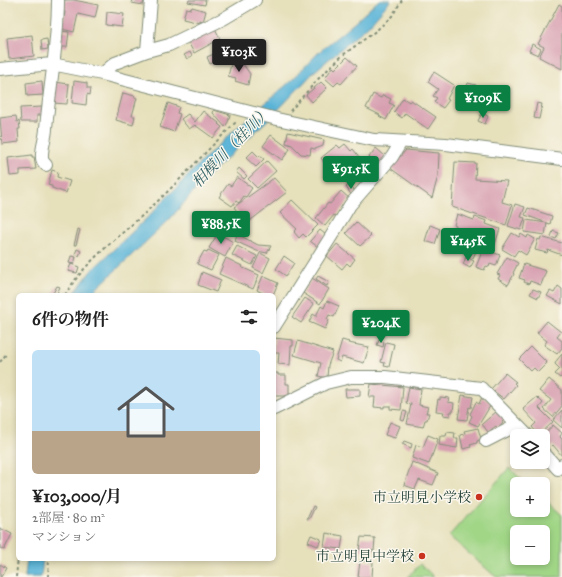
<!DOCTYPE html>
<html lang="ja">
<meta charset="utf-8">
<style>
:root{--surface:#fff;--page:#f2f2f2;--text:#222;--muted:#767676;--line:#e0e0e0;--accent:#0b8043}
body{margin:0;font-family:"IM FELL Great Primer","Noto Serif JP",serif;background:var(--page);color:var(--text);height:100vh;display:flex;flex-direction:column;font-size:15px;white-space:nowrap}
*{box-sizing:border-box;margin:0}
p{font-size:13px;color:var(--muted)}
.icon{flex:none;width:22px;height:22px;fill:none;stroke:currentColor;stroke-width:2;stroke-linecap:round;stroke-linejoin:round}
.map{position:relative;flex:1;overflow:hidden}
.sheet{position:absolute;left:16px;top:293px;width:260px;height:268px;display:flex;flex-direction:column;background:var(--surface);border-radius:6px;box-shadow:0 2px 6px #0003}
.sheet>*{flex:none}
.buttons{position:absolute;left:510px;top:429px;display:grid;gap:8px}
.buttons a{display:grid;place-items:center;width:40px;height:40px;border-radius:6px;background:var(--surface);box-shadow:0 2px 6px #0003;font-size:20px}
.price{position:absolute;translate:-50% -34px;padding:0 9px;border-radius:4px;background:var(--accent);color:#fff;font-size:13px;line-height:26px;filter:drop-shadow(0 1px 2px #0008)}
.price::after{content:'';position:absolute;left:50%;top:24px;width:12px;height:9px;margin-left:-6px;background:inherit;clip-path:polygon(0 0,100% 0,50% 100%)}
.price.current{background:#222;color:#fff}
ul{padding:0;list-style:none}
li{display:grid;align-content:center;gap:8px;height:212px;padding:0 16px}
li+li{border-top:1px solid var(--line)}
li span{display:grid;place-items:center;height:124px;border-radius:6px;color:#555}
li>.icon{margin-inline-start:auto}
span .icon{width:72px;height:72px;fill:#fffc;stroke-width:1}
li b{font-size:17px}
h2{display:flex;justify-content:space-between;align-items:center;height:48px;padding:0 16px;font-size:17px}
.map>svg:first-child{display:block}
.green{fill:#a1d687;stroke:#608a5e;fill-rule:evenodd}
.water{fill:#59b3d7;stroke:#3c7886}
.building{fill:#d79fb0}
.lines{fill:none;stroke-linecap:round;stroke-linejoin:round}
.minor-casing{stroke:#828e78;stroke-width:14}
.path{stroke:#828e78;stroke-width:2;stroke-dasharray:3 3;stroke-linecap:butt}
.minor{stroke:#fff;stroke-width:12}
.poi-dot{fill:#c8321e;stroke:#fbf7ec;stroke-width:1.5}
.labels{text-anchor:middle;stroke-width:3;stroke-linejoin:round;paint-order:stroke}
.poi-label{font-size:14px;fill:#1f3d34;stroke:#fbf7ec;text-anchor:end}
.water-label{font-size:15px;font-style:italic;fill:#306065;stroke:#fbf7ec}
</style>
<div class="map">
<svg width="562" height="577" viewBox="0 0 562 577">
<rect width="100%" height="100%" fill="#fbf7ec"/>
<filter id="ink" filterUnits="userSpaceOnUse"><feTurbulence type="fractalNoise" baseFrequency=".025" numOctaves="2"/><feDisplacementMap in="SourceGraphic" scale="8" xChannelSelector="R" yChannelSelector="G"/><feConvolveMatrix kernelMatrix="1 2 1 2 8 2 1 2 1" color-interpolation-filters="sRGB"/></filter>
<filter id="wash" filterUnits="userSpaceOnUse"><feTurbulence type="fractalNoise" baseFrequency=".012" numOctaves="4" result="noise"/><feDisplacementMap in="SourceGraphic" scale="16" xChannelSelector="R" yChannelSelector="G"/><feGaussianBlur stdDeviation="0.9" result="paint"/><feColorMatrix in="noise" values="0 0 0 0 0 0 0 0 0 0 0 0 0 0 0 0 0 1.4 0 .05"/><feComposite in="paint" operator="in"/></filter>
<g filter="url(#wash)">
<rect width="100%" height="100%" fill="#e6e0bb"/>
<path class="green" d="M509,468L527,484H517V510H543V498L562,515V577H496L449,536ZM517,532H543V558H517Z
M420,564L434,577H408Z"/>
<path class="water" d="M379,0H391L369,25L315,71L276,112L206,178L169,220L98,287L92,295H73L91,271L148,217L203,160L238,127L292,80L320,51L354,23Z
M27,559H43L41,577H25Z"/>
<g id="blocks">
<path class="building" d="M65,0H74L98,5L95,18L78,14L74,32L62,29L65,12L62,11Z
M133,0H144L143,5L132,3Z
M189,0H206L205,5L188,2Z
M559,4L562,6V69L539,57L544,47L538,44Z
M192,7L206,11L203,22L200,21V23L183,19L186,8L191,9Z
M107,12L124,14L122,27L106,25Z
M215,28L220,39L194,53L188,42Z
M61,31L69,32L67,47H59Z
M32,35L34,56L9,59L7,38Z
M47,39L48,49L42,50L41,40Z
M220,43L232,54L229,57L218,46Z
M532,44L541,49L538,55L529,51Z
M190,52L192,56L187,59L184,55Z
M216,53L220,60L210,64L207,57Z
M347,57L357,66L341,84L338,82L334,86L325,78L333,67L335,69Z
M240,60L250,74L248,85L235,81L236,78L228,76L232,61L239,63Z
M434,72L454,85L447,99L449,100L443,108L434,102L437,98L433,96L438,89L428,82Z
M42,81L43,95L27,96L26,83Z
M74,81L87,83V88H91L90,95L87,94L86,105L72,103Z
M55,82L69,84L67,104L53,103Z
M321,82L327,88L312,102L306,95Z
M468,83L476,85L475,87L493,92L489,106L484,104V107L465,102L464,105L455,103L458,94H459L461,89L466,90Z
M123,93L135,96L134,97L137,98L132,116H135L133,125L116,120Z
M373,94L381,98L383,95L391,99L389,103L394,105L386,120L379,116L380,115L366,108Z
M403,98L409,102L411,100L436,117L428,129L405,113L402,118L394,112Z
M168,103L179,107L177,113L180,114L174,132L160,127Z
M537,103L542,104L539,119L534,118Z
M42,107L43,115H37V122H21L20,108Z
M214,110L230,115L228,122L225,127L213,113Z
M203,111L219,123L218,124L222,127L213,138L195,125L189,129L181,119L188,114L195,122Z
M482,113L488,116L485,124L478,121Z
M16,116L17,122L19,121L20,129H18L19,142L2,144L0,118Z
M288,132L324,140L323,146L315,149L311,148L310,155L301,154L292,145L286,143Z
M271,135L290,149L282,160L263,146Z
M345,144L351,151L353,149L368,168L352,180L345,171L341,174L335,167L331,170L321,158L337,145L340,148Z
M376,148L386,157L376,169L367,161L370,158L369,157Z
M406,150L439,153L438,176L432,198L390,168Z
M253,151L259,157L260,156L264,159L256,167L246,158Z
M32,155V157H34L36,169L20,170V175L10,176L8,158Z
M267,161L276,171L257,188L248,179Z
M455,162L476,163L475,179L507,181L502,202L512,205L506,225L452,207Z
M239,168L247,176L244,179L236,172Z
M52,170L58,172L57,177L70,181L66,193L52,188V186L48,185Z
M237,177L252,188L246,197L244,196L239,203L236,201L232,206L219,197L228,184L231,186Z
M274,178L287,192L246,224L234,207Z
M350,184L356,193L352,196L346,187Z
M341,191L350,199L336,216L334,215L325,226L316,218L328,203L330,204Z
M292,200L318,225L306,237L303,234L299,238L294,232L297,229L280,213Z
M515,204L525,207L521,217L525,218L521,230L508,226Z
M528,208L552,216L550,224L525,215Z
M457,214L474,220L475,217L487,221L486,224L500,229L494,247L454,233L456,226L454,225Z
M526,220L547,223L545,235L524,232Z
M356,222L371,236L360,246L346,233Z
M430,225L440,229L435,244L425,241Z
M78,229L80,230L76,245H74Z
M320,230L326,235L318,247L310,241Z
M553,231L559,233L556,239L551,237Z
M218,233L233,242L225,257L209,248Z
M512,233L519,237L521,234L527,238L528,235L535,239L526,255L518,250L514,256L502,249Z
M237,234L258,245L271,246L267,253L257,251L235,241Z
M541,237L562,243V255L548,250L547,253L535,250L538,239L540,240Z
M337,244L355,259L350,266L347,263L342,269L327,256Z
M237,246L257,256L252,265L232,255Z
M472,247L477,249L473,258L468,256Z
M77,249L81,251L79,256L75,254Z
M483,249L500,255L496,266L490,264L489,267L486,266L484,270L476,267Z
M208,250L219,255L211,270L197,264L204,251L207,252Z
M260,253L270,258L263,273L253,268Z
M71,256L76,257L74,264L69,263Z
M284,256L294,263L286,276L276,269Z
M466,257L474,261L470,268L463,264Z
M507,257L518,263L513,273L514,274L508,285L498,279L500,275L497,274Z
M226,258L242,266L241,267L259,275L253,289L219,274Z
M71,264L79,267L77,273L68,271Z
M524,264L546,271L541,285L530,281L529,284L524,282L525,280L519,278Z
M202,272L221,280L216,292L198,285Z
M263,276L278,283L273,295H266L257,290Z
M318,276L329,282L327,286L316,279Z
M312,278L329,289L320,304L303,293Z
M57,286L60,287L56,295H52Z
M558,286L562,289V304L547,296L550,291L554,293Z
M533,289L541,292L538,298L530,294Z
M305,298L314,304L301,323L292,317Z
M327,301L339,306L334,317L329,315L327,319L329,320L325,329L309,322L313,314L316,316L321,306L324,308Z
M547,321L561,332L557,337L562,341V348L557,354L544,345L547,341L537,333Z
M274,338L293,340V346H291L290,365L278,364L279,353H274Z
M342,340L349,342L348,343L369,347L364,363L342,357L340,362L336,360Z
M379,340L384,342L383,347L377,345Z
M298,341L333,352L328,365L327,378L318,376L321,363L294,355Z
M386,342L394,344L389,367L384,366L385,363L381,362Z
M531,347L547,363L538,372L534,368L531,371L519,359Z
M562,354V376L560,378L555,374L560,369L555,364L557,360Z
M274,373H278V375H286V384H289V396H274Z
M505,373L516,382L514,383L516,385L504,399L491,389Z
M549,379L562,390V406L553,417L544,409L551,400L539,391Z
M371,384L403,387L401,410L390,409V406H384V408L374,407L375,397H369Z
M409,387L421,389L419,405L428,407L426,413H429L427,420H425L423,427L407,424L411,404L406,403Z
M345,389H360V396L346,397Z
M462,395L473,397L471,408L469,407L467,420L458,419Z
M440,397L449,398L448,402L454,403L453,412H450V416L443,415L444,412L436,411L438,399L440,400Z
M482,397L492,403L478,426L469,422L472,416L470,414L476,402L479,404Z
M537,397L543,403L539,408L553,422L539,435L532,427L536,423L523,409Z
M562,410V428L553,420Z
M403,411L407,412L404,421L401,420Z
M497,411L506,419L502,422L503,423L497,428L496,426L488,432L482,424Z
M390,422L400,426L395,438L385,435Z
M553,425L562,433L560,437L562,439V456L553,445L547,451L543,447V436Z
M478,428L481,439L477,441V443L470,445L471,447L463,449L460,435L465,434L464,431Z
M447,432L455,433L454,438H458L457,448L439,445L440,436H446Z
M428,435L438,439L429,464L412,458L416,445L423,447Z
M404,441L412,444L411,448L402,444Z
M412,462L438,473L433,485L419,480L415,489L404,485Z
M313,506L315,507L309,519H307Z
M0,528L12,534L4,550L0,548Z
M326,533L343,536L341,549L324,547Z
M311,535L321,539L318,546L308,542Z
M361,537L375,538L374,551L359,550Z
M360,561L373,562L372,577H358Z
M0,564L6,568L1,577H0Z"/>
</g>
</g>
<g filter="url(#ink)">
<use href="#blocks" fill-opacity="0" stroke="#828e78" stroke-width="1"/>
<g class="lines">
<defs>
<path id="minor" d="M147,51L151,0
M0,69L52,64L102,74L277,119L374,140L446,144L562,159
M102,74L115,63L147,51L169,45L223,19L255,0
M46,165C44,163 42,161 42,158C41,148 46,138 46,128C50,85 58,43 58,0
M274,327L332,235L350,205L392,157L401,142
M274,409L326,383L351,377H385L481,388L528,436
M486,441L517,425
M543,452L558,469L562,465"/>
</defs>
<use href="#minor" class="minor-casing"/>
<path class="path" d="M290,111L320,77L343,55L377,30L392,16L402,0
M65,295C85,261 118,238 146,212C177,184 205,152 235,123V120
M0,362L7,353
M16,577L18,558
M48,577L49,559"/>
<use href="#minor" class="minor"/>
</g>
</g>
<g class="poi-dot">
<circle cx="479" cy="497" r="4"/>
<circle cx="422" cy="556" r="4"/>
</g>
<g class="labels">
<g class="poi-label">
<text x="471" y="502">市立明見小学校</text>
<text x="414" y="561">市立明見中学校</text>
</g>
<g class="water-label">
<text transform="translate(231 147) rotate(-46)" y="5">相模川（桂川）</text>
</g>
</g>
</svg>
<div class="buttons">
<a><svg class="icon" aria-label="layers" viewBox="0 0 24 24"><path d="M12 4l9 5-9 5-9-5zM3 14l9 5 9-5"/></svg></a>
<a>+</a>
<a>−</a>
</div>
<b class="price current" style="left:239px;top:73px">¥103K</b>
<b class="price" style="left:483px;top:119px">¥109K</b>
<b class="price" style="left:351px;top:190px">¥91.5K</b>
<b class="price" style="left:221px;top:245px">¥88.5K</b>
<b class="price" style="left:468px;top:262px">¥145K</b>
<b class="price" style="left:381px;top:344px">¥204K</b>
<section class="sheet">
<h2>6件の物件<svg class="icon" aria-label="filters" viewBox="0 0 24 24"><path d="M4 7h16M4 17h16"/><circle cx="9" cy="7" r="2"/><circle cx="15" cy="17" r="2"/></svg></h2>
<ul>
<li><span style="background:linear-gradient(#bfe0f5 65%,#b9a48a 0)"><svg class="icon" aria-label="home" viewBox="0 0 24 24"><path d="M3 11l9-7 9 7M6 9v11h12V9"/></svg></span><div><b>¥103,000/月</b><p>2部屋 · 80 m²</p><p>マンション</p></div></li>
</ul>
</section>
</div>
